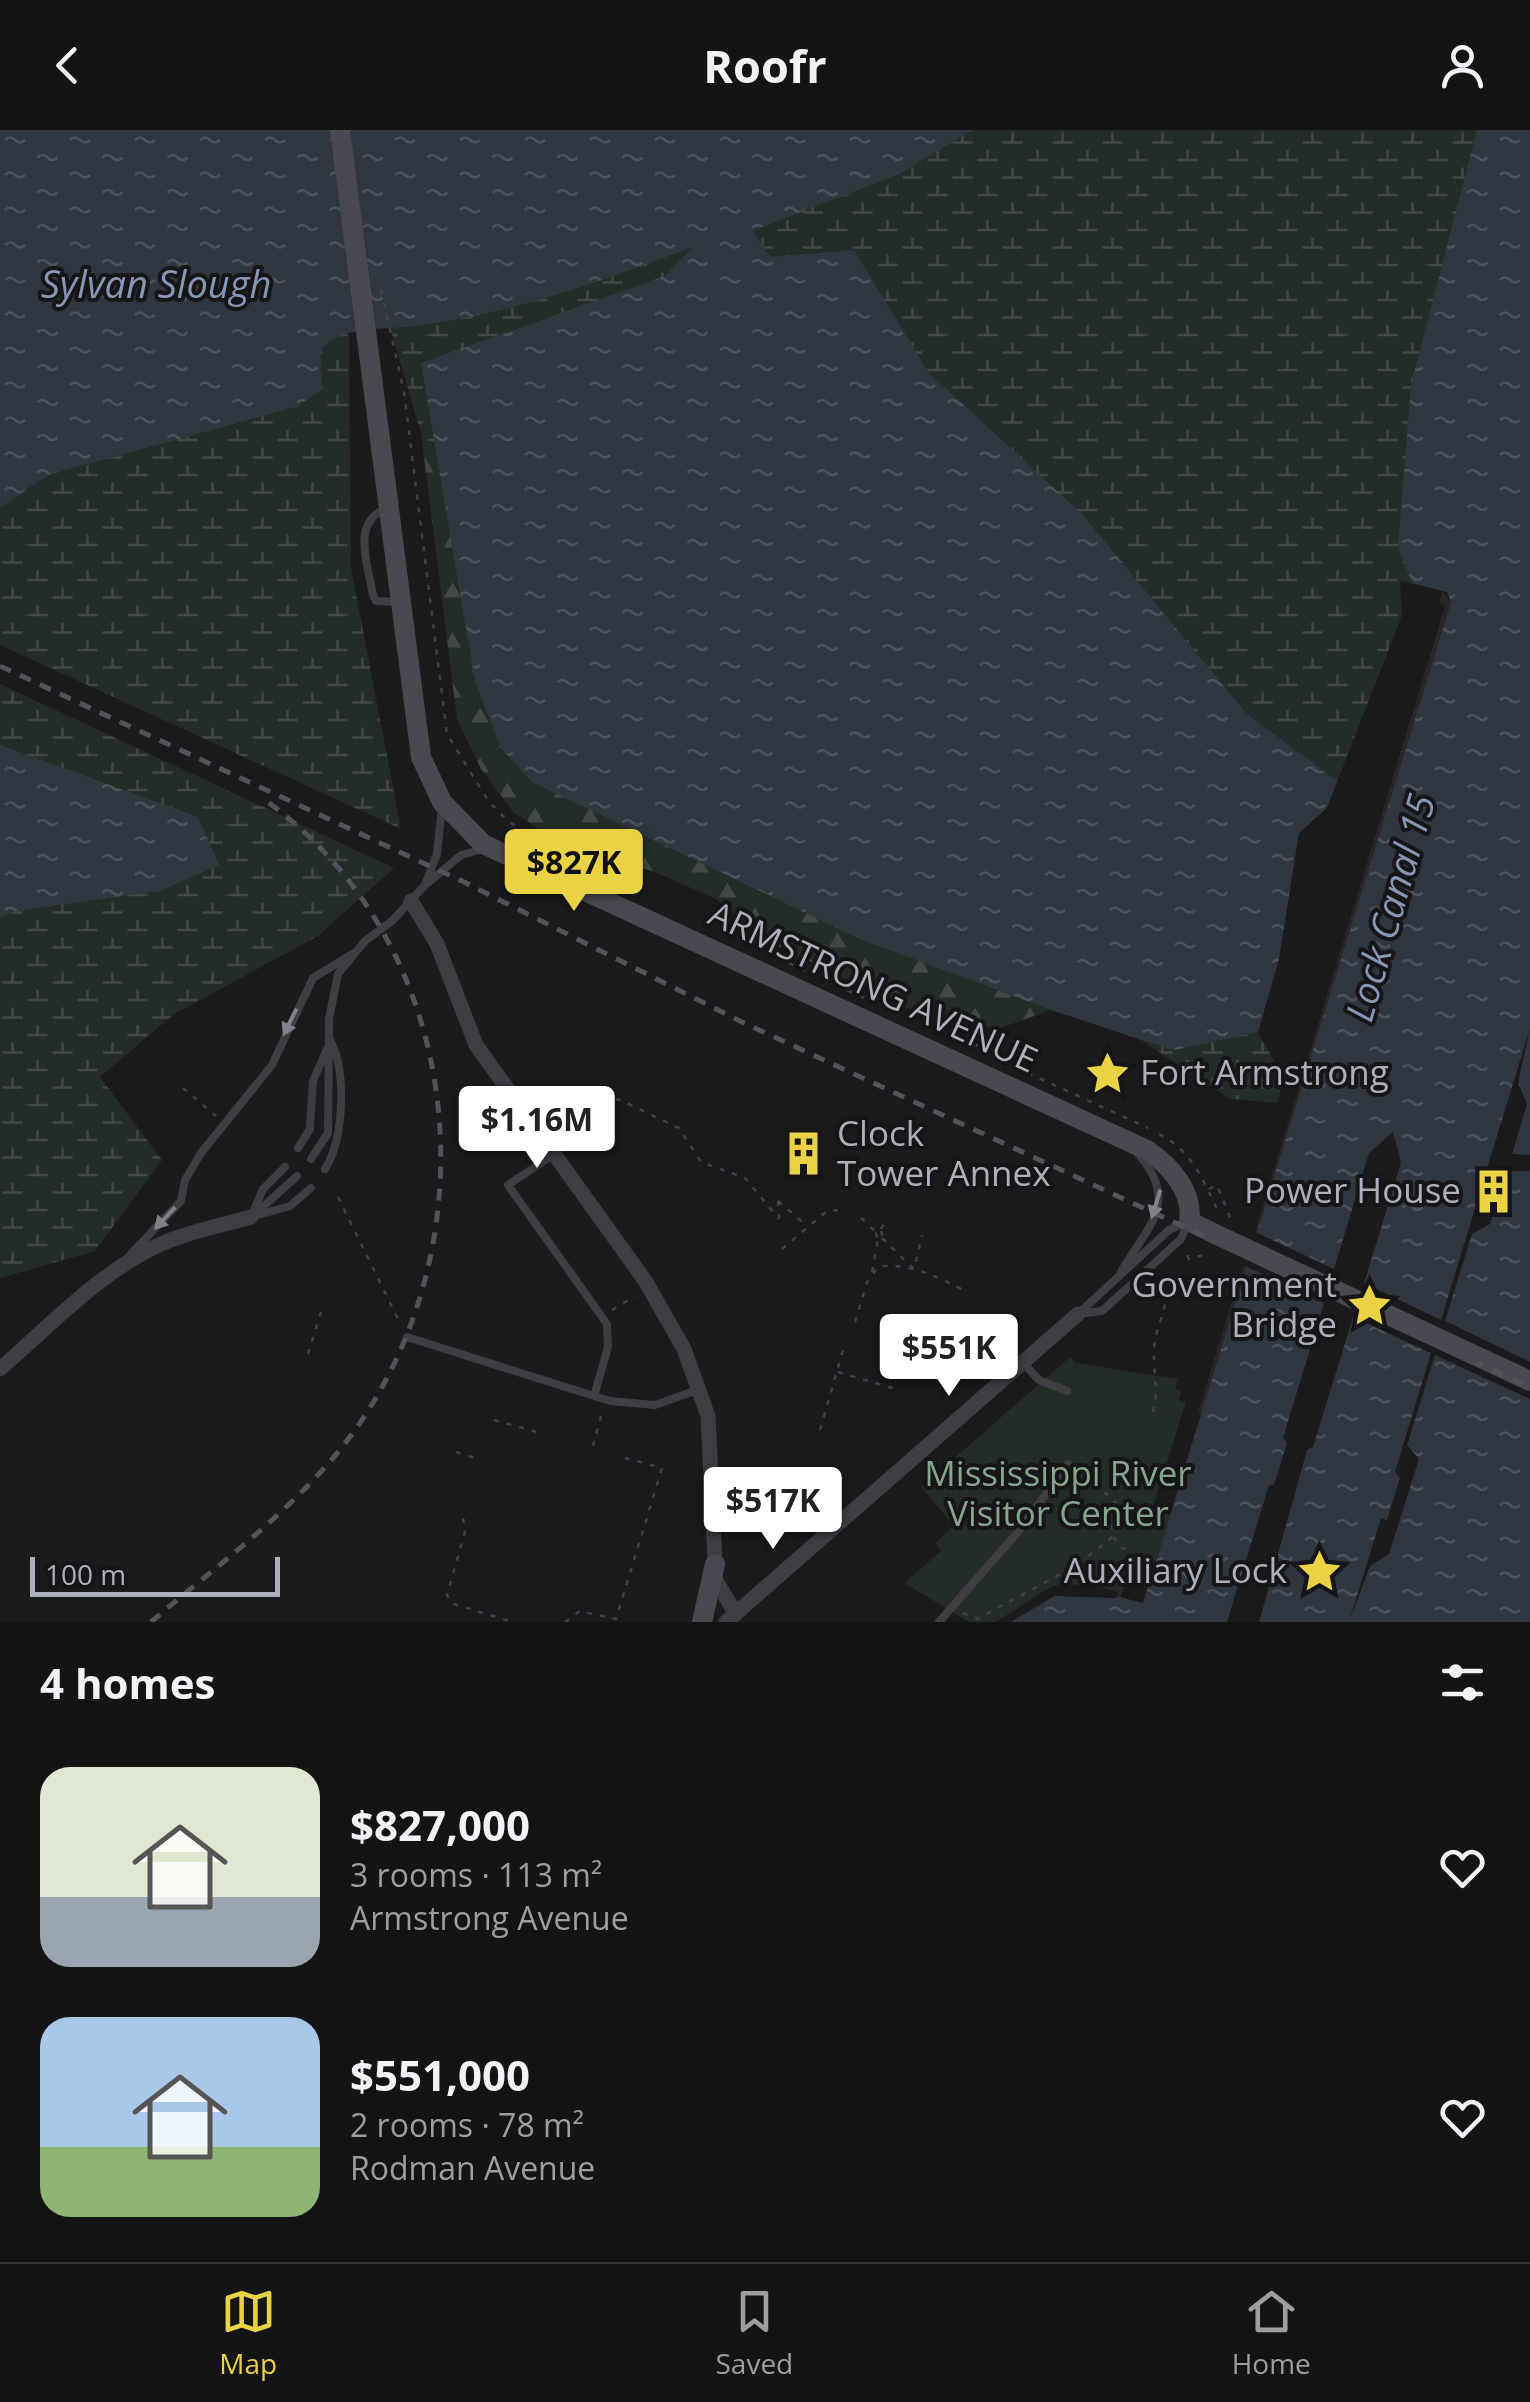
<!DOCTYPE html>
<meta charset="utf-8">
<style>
:root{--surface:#141415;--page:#1d1d1e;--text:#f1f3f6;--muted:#9d9ea0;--line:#333334;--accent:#ead245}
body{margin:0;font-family:"Open Sans",sans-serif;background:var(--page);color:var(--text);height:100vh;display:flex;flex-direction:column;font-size:38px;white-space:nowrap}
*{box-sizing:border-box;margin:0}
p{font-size:32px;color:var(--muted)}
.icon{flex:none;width:55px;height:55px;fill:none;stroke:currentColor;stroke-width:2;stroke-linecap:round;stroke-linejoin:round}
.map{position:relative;height:1492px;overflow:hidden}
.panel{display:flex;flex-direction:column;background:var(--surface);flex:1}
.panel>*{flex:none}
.scale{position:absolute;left:30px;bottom:25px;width:250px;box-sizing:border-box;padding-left:10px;border:5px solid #adafbb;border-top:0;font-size:28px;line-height:35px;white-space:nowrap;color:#adafbb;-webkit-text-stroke:8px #161517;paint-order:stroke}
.price{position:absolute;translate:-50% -85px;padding:0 22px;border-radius:10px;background:#fff;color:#222;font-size:32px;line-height:65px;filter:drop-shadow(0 2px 5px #0008)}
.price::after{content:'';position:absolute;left:50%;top:60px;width:30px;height:22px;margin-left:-15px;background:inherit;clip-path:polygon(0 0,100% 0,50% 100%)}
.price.active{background:var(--accent);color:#111}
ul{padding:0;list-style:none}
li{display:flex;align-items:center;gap:30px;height:250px;padding:0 40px}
li span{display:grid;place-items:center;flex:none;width:280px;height:200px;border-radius:30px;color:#555}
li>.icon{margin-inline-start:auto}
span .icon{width:120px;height:120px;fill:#fffc;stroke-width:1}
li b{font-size:42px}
h2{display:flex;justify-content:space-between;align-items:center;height:120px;padding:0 40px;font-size:42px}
header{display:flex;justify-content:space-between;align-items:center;height:130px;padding:0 40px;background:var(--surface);font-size:45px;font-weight:700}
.menu{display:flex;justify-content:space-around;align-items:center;height:140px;border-top:2px solid var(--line);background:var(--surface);font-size:28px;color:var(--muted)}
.menu a{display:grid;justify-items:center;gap:5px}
.menu .active{color:var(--accent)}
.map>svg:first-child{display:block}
.built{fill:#272629}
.forest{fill:url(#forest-firs)}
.wetland{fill:url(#wetland-marsh)}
.park{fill:#242c27}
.water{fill:url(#water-ripples)}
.pier{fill:#1b1a1c}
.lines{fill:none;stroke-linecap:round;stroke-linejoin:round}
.path{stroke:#414248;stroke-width:2.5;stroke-dasharray:5 8;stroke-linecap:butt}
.lane{stroke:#3e3d43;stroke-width:8}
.street{stroke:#3e3d43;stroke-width:15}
.secondary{stroke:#494a51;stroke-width:20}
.rail{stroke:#52535a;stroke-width:5;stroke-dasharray:12 10;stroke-linecap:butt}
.secondary-bridge{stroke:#494a51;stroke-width:20}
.oneway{fill:#81818b}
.labels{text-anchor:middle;stroke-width:8;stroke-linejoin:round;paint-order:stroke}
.street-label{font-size:35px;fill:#adafbb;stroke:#161517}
.poi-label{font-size:35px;fill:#adafbb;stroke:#161517;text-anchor:end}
.park-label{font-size:35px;fill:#86a58e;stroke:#161517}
.water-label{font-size:38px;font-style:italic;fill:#8796b4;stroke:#161517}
</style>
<header><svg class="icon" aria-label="back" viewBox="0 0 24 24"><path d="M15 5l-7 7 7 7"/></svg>Roofr<svg class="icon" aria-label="person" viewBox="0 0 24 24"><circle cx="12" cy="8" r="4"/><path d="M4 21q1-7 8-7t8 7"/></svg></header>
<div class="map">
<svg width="1530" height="1492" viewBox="0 0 1530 1492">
<defs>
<pattern id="forest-firs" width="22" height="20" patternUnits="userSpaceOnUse" patternTransform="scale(2.5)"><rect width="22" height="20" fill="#242c27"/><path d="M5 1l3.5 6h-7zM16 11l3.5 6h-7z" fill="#414844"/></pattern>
<pattern id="wetland-marsh" width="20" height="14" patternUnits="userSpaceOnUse" patternTransform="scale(2.5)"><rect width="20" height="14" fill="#242c27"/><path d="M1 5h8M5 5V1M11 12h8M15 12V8" fill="none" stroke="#414844"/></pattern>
<pattern id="water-ripples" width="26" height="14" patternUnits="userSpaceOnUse" patternTransform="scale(2.5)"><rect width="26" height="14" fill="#303640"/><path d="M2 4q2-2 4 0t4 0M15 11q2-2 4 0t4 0" fill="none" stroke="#4b515a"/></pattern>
</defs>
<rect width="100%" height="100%" fill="#1b1a1c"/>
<path class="built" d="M1443,461L1451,472L1202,1285L1198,1282L1445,476L1439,472Z"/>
<path class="forest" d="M421,303L438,321L475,551L862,810L1051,880L995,900L956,886L940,894L780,817L714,768L655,742L562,714L513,682L481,639L457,589Z"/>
<path class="wetland" d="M872,0H1530L1443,461L1400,451L1402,485L1327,678L438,321L421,303L390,197Z
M349,203L351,438L401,699L0,515V378L48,345L296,277L322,260L321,219L333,206Z
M0,554L394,738L318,806L173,885L100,947L162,1030L95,1121L0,1148Z
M1088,892L1258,902L1284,948L1277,973L1230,969L1141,910Z"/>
<path class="park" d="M1070,1227L1076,1233L1178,1249L1175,1259L1181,1262L1179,1270L1186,1272L1152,1380L1170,1385L1150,1449L1129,1445L1120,1468L1088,1459L1001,1492H969L904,1453L941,1421L935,1413L954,1396L921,1357Z"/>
<path class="water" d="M0,0H973L899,44L752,101L771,127L854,120L928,242L1082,384L1246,583L1337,651L1327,678L1299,704L1302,764L1275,887L1258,902L1174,920L1051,880L862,810L532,652L501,618L475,551L421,233L665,146L693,117C602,151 512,184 414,196C383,200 344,195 321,219L322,260L296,277L48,345L0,378Z
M1477,0H1530V1492H1001L1054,1460L1088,1459L1143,1473L1451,472L1447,462L1412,453L1398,417L1411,255Z
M0,615L198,687L219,735L160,761L16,781L0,788Z"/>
<path class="pier" d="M1445,475L1255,1102L1334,1139L1369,1023L1393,1002L1401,1033L1364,1153L1441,1190L1530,898L1518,953L1527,974L1512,1024L1530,1025V1041H1506L1490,1094L1472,1104L1445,1191L1530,1232V1269L1435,1225L1407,1315L1419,1329L1389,1424L1370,1436L1349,1492L1381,1388L1387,1390L1400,1348L1395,1342L1431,1223L1353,1187L1313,1317L1307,1320L1259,1492H1227L1269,1355H1274L1287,1313L1283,1308L1324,1173L1243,1135Z
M1339,647L1342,653L1331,681L1304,706L1307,765L1279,889L1264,903L1258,902L1279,829L1299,703L1327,678Z
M1088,1454L1119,1462L1116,1468L1054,1466L1011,1492H996L1052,1456Z"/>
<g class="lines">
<path class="path" d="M381,160L404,262L447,604L489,672L509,692L635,762
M765,822L866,869
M938,902L955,889L982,922
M1028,943L1148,998
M183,958L216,986
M603,967L620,970L679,998L701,1032L745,1048L779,1089
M1159,1004C1193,1021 1203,1051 1219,1083
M1209,1059L1217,1055L1231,1090
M338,1067L401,1195
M778,1071L807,1096
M778,1071L779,1088
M861,1088L875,1101
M881,1099L887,1088
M881,1101L883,1107L877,1108L876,1103Z
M882,1108L914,1139L922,1105
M782,1119L827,1081L843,1080
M1187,1125L1189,1129L1210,1123
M872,1142L878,1109
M612,1180L635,1166
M855,1192L867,1152L878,1137C905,1131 941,1148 965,1161
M308,1224L321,1182
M838,1242L899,1260
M1153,1282C1159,1259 1153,1241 1154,1218C1155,1195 1175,1169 1160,1148
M494,1290L544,1304
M820,1300L843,1220
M593,1316L602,1283
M456,1322L481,1330
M463,1388L465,1402L447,1465L451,1473L512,1492
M1114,1407L1119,1417L1131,1421
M963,1483L978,1489C1024,1462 1074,1442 1113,1406L1109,1387L1116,1373L1104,1362
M565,1492L580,1481L616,1489L662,1338L625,1328"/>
<path class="lane" d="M385,379C351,393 368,435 373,465L376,471L397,472
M429,752L461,725L483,719
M298,1018L310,999L313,951L327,919
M553,1025L508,1055L607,1194L608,1217L594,1266
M311,1029L328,1003L329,889L338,844L365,811L392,791L425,755L437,724L442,677
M325,1039C344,1009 347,941 330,910
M255,1084L297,1046
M251,1087L290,1076L311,1058
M251,1087L263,1059L285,1037
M130,1125L181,1071L185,1050L201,1023L272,935L313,848L354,823
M1121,1142C1148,1095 1180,1073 1139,1025
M1078,1184L1102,1181L1181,1109L1189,1091
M1078,1184L1169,1100L1189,1091
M407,1207L610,1271L655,1275L700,1259
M1023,1233L1039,1250L1067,1261
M939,1492L1018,1402L1068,1334"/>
<path class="street" d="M411,771L437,814L476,915L646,1152L684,1219L708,1286L716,1451L736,1484
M0,1239C51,1195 104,1137 168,1111C195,1100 224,1095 251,1087
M726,1492L1078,1184"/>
<path class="secondary" d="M340,0L421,627L442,672L483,714L1147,1020C1171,1036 1194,1063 1189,1091L1215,1104
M1472,1224L1530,1251
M702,1492L715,1434"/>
<path class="rail" d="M0,536L464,752L744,893L1530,1257
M151,1492C221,1432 301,1375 355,1300C494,1105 464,813 265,670"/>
<path class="secondary-bridge" d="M1215,1104L1472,1224"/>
</g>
<defs><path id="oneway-solid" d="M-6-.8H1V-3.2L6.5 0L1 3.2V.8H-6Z" transform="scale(2.5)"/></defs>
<g class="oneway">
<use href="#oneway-solid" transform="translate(290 892) rotate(116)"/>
<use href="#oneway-solid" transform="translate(1156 1074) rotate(107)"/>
<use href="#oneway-solid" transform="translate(165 1088) rotate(133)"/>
</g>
<defs>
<symbol id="sight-bare" viewBox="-9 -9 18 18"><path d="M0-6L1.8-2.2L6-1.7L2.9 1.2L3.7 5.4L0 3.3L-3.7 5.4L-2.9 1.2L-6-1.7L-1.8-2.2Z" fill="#ead245" stroke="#161517" stroke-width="2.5" paint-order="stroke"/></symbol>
<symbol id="building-bare" viewBox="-9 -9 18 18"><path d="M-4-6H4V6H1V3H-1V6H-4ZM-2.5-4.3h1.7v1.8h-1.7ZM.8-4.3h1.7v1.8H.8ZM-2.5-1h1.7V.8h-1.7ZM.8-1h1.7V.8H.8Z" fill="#ead245" stroke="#161517" stroke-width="2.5" paint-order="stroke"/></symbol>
</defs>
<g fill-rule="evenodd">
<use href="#sight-bare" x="1076" y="912" width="63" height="63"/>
<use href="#building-bare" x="772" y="992" width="63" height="63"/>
<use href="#building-bare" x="1462" y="1030" width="63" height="63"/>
<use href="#sight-bare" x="1338" y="1144" width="63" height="63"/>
<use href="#sight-bare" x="1288" y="1410" width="63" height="63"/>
</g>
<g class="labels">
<g class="street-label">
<text transform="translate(873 857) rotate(25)" y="12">ARMSTRONG AVENUE</text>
</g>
<g class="poi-label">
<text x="1140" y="955" text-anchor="start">Fort Armstrong</text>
<text x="837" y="1016" text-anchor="start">Clock<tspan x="837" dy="40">Tower Annex</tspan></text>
<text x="1461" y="1073">Power House</text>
<text x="1337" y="1167">Government<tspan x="1337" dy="40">Bridge</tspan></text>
<text x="1287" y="1453">Auxiliary Lock</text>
</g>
<g class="park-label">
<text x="1058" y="1356">Mississippi River<tspan x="1058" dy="40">Visitor Center</tspan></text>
</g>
<g class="water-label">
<text x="156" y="168">Sylvan Slough</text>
<text transform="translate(1391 778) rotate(-74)" y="13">Lock Canal 15</text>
</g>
</g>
</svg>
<div class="scale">100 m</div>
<b class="price active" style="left:574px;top:784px">$827K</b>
<b class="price" style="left:537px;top:1041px">$1.16M</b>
<b class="price" style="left:949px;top:1269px">$551K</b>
<b class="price" style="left:773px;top:1422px">$517K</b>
</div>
<section class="panel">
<h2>4 homes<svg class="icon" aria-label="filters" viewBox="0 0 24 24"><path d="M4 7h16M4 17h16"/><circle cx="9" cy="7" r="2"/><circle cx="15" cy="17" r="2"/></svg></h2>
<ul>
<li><span style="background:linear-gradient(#dfe7d0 65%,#9aa5b1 0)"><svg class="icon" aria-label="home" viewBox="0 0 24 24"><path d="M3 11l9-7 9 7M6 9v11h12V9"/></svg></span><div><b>$827,000</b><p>3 rooms · 113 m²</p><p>Armstrong Avenue</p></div><svg class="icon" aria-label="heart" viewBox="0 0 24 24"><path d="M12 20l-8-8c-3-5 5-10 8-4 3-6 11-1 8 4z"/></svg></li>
<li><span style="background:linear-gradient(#a9c7e8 65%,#8fb573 0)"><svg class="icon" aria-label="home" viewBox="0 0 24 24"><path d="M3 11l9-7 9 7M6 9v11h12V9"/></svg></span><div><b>$551,000</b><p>2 rooms · 78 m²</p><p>Rodman Avenue</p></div><svg class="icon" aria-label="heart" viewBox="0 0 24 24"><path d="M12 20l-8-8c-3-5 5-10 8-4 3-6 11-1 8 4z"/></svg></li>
</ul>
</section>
<nav class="menu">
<a class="active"><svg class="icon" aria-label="map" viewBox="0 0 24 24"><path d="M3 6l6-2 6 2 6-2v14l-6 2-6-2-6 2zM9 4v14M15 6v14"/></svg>Map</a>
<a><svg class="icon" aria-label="saved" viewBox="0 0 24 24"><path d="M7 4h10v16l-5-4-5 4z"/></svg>Saved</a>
<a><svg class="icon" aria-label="home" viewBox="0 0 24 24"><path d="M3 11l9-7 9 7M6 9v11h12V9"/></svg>Home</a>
</nav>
